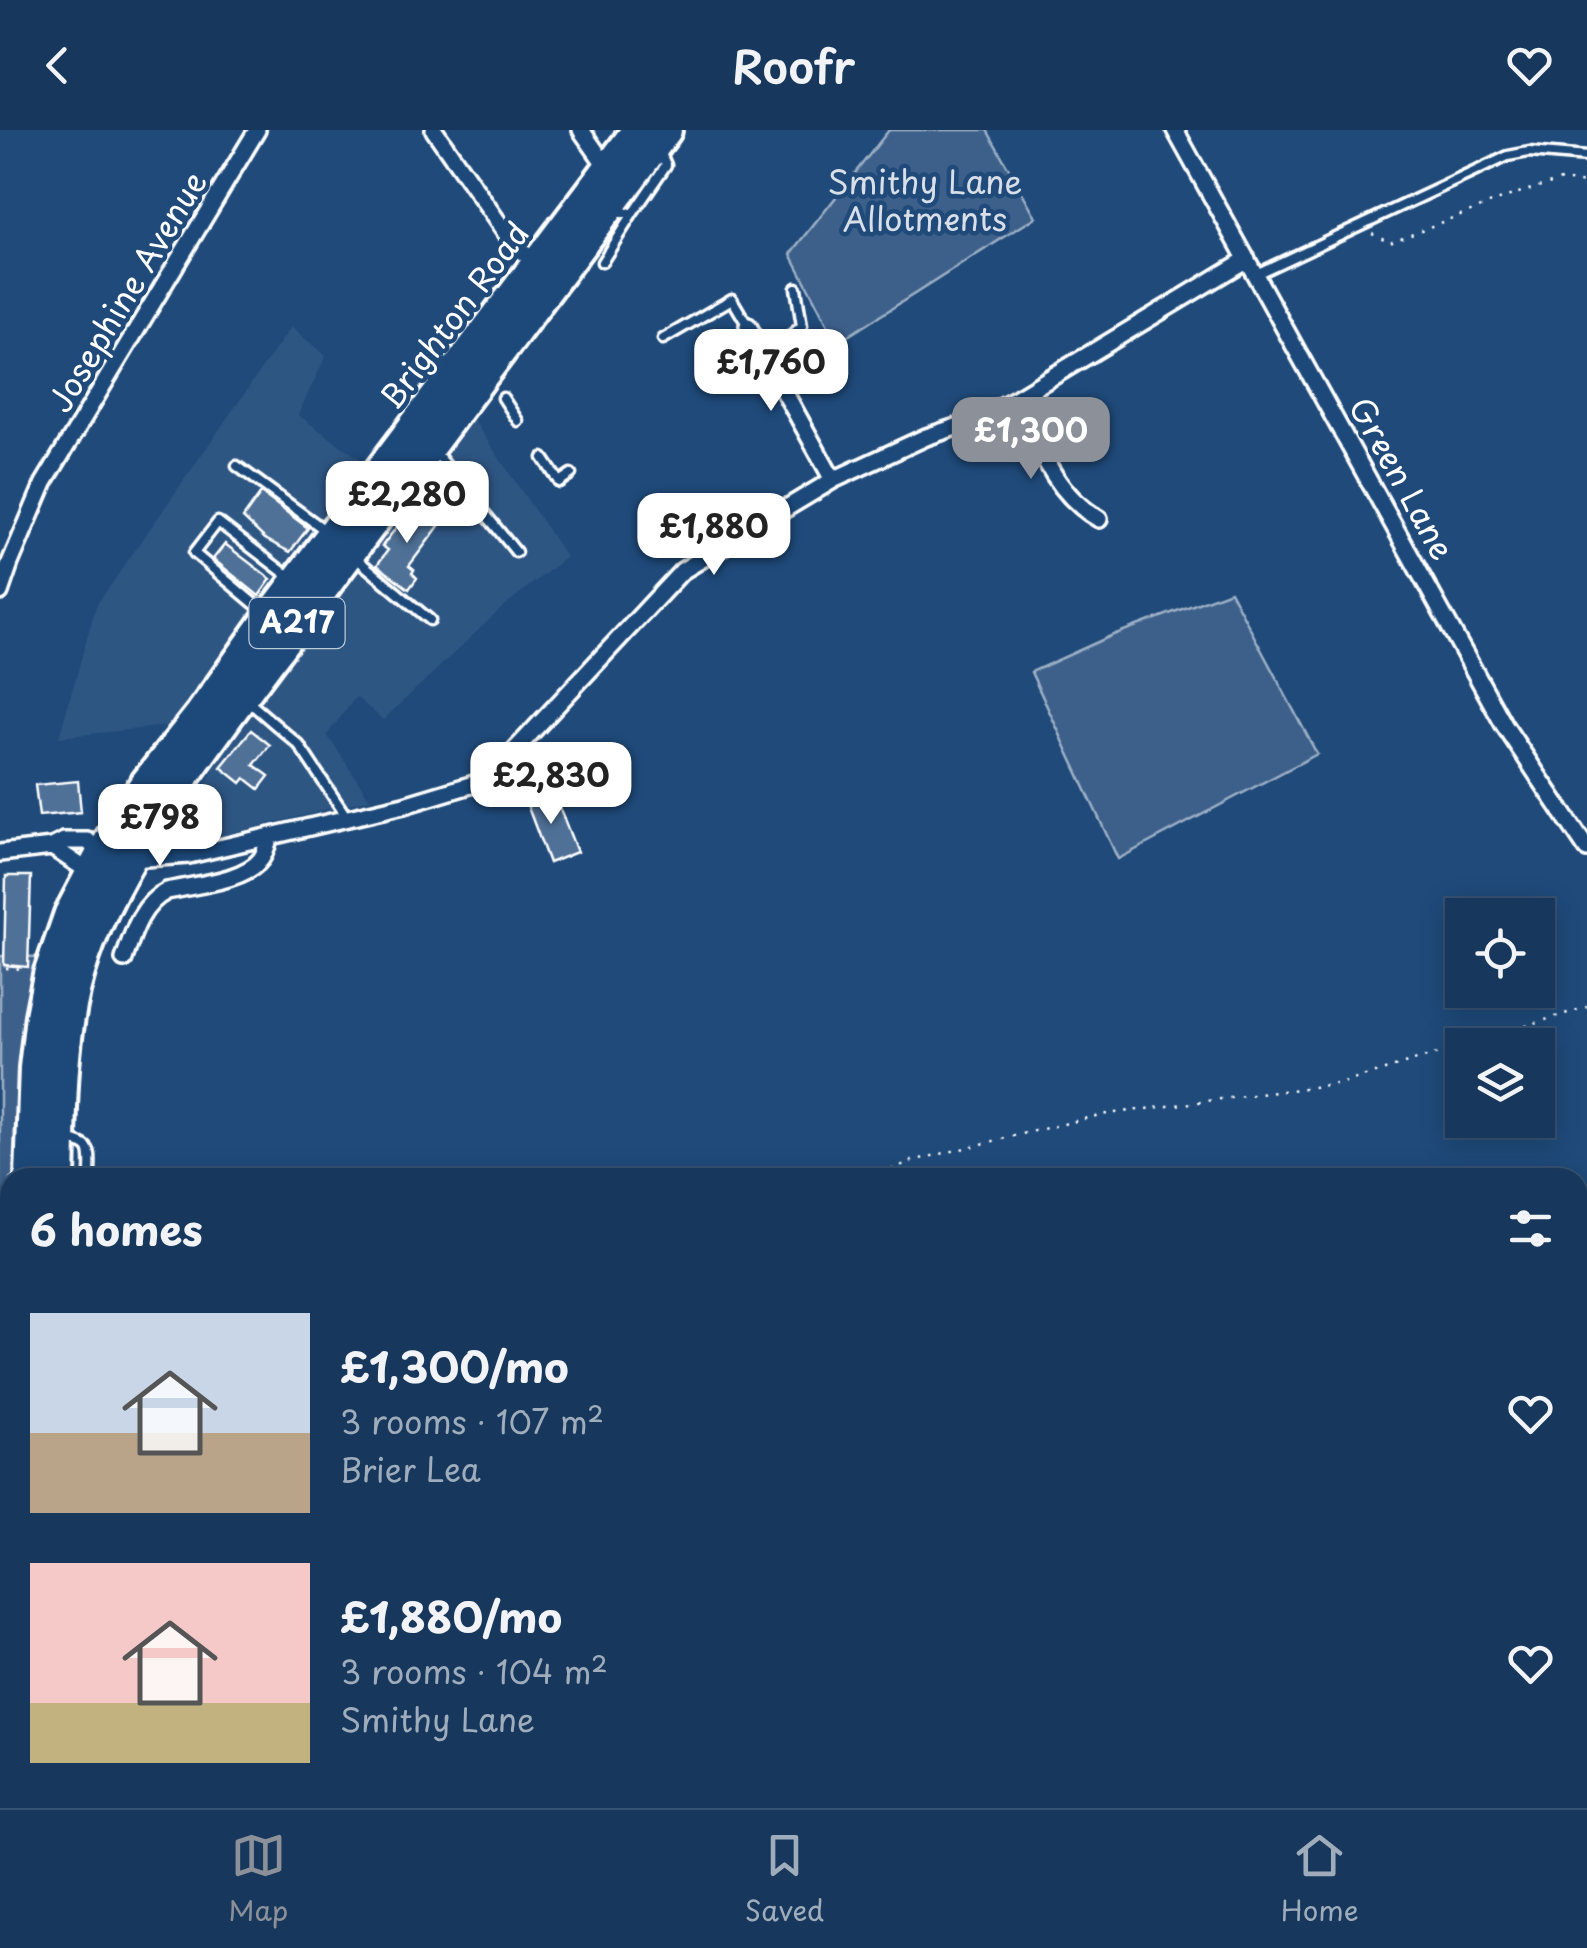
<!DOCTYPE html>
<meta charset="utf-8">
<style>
:root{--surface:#17385c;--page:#203f62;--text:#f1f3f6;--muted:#9eacbb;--line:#365272;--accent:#8c9099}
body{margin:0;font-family:"Playpen Sans",sans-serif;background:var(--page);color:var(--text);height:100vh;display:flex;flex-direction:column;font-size:38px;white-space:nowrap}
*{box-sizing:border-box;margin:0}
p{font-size:32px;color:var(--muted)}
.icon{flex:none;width:55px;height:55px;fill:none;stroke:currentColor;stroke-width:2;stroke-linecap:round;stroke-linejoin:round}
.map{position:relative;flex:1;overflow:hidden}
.panel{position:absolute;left:0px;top:1038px;width:1588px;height:642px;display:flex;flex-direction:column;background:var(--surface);border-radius:30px 30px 0 0;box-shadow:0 5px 25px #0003,0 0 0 2px var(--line)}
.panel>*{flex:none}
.fabs{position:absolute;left:1445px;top:768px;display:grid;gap:20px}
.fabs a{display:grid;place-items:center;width:110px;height:110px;border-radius:0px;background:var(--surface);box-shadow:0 5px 25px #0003,0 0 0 2px var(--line);font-size:50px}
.price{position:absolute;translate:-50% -85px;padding:0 22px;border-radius:20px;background:#fff;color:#222;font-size:32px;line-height:65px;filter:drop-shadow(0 2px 5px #0008)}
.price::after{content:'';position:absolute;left:50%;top:60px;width:30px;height:22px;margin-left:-15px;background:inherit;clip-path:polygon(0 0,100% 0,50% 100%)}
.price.selected{background:var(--accent);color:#fff}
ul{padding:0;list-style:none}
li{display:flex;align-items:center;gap:30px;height:250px;padding:0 30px}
li span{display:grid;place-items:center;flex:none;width:280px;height:200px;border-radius:0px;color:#555}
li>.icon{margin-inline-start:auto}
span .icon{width:120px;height:120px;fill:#fffc;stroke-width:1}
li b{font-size:42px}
h2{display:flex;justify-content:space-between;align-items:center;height:120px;padding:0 30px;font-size:42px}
header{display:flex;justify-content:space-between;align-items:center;height:130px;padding:0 30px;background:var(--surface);font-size:45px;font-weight:600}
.dock{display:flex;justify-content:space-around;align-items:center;height:140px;border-top:2px solid var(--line);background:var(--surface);font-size:28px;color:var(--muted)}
.dock a{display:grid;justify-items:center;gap:5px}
.dock .selected{color:var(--accent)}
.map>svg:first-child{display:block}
.built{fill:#2e5683}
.green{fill:#3c618b;stroke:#9eb0c5;stroke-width:2.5}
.building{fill:#507197;stroke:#fff;stroke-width:2.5}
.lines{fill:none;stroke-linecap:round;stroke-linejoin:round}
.lane-casing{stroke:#fff;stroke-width:15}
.street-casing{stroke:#fff;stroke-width:22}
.highway-casing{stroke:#fff;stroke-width:38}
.path{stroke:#fff;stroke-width:2.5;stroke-dasharray:2.5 8;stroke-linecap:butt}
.lane{stroke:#1f4a7a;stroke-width:8}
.street{stroke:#1f4a7a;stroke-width:15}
.highway{stroke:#1f4a7a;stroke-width:30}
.labels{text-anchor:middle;stroke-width:9;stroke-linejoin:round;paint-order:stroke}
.shield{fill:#1f4a7a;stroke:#bcc9d7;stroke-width:2.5}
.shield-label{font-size:30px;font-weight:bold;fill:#fff}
.park-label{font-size:32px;fill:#d8dfe8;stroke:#1f4a7a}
.street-label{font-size:32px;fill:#fff;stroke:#1f4a7a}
</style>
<header><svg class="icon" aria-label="back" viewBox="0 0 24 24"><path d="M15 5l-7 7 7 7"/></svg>Roofr<svg class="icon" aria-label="heart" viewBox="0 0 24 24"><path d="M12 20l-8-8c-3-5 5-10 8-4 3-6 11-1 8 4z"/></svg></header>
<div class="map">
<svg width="1587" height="1678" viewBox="0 0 1587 1678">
<rect width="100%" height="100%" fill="#1f4a7a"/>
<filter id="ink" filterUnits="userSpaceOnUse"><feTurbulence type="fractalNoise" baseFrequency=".01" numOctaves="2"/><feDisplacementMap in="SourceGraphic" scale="20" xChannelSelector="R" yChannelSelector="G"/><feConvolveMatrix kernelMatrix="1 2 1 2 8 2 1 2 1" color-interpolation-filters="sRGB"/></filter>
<g filter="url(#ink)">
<path class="built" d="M291,197L326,226L298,285L373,338L469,283L566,427L503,477L383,590L356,567L327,605L370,669L195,712L185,707L181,695L214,640L177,595L59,607L96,476Z
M46,1670H217L211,1678H45Z"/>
<path class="green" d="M889,0H987L1036,87L837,213L791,124Z
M1230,461L1317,624L1118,729L1031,542L1113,505Z
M0,826L39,827L17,1047L10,1048V1176L0,1352Z
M217,1670H602L612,1678H211Z"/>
<path class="building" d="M261,363L308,398L290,422L265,409L243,388Z
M413,376L439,396L409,436L414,440L412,443L417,448L409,459L377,435L388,420L382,416Z
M225,414L271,449L259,466L213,429Z
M251,600L270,615L254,635L269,646L259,659L245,648L241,653L221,637Z
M78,651L81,682L39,686L35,655Z
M553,661L577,722L549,733L526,672Z
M6,746H31L28,837L4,835Z"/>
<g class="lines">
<defs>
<path id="lane" d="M616,83H633L666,35L660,21
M602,132L633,83
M1256,144L1508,26L1529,22L1587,27
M663,209L732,169L748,196
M765,227L802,196L796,158
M503,268L518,291
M436,323L516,422
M543,328L559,352L571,344
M237,336L326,401
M357,429L430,490
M263,481L194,423L218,392L291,448
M249,572L299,615L348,689
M66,1009C95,1015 90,1021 90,1048
M103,1678L105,1670"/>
<path id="street" d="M434,0L516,118L539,133
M581,0L609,40
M1175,0L1504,595L1587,719
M748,196L833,350
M1017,268C1038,314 1053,363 1099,389
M0,462L10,433L44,353L257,0
M167,675L177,710L189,725
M52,717L82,737L94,730
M0,723L52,717L64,711H88L101,725
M130,729L189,725L404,675L487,650L682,441L833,350L926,307L974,291L1017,268L1247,129
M124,829C133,802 141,774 167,761C193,755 245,751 261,729C266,722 267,714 270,706"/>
<path id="highway" d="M31,1048L35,938L41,886L49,845L70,784L101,725L144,656L201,584L270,487L638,0
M59,1048C61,984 60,919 75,857C99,758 169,667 228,585L666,0
M30,1670L31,1678
M5,1678L10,1490"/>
</defs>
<use href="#lane" class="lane-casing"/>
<use href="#street" class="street-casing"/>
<use href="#highway" class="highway-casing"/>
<path class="path" d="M1372,103L1390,112L1515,64L1561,50L1587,53
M6,838L25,839
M1465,915L1587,877
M872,1048L912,1031L1100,985L1343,953L1462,916"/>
<use href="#lane" class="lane"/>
<use href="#street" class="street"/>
<use href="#highway" class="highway"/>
</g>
</g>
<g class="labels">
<rect class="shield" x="249.5" y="468" width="95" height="50" rx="8"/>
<g class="shield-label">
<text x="297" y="503">A217</text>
</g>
<g class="park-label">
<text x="925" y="64">Smithy Lane<tspan x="925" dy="37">Allotments</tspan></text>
</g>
<g class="street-label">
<text transform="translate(128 162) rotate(-59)" y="11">Josephine Avenue</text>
<text transform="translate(455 186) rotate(-53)" y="11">Brighton Road</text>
<text transform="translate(1401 349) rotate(61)" y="11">Green Lane</text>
</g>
</g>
</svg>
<div class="fabs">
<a><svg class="icon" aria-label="locate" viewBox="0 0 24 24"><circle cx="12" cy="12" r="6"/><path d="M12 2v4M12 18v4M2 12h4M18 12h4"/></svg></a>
<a><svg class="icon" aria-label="layers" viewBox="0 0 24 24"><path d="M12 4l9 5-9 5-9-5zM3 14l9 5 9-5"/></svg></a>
</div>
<b class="price" style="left:771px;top:284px">£1,760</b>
<b class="price selected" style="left:1031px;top:352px">£1,300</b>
<b class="price" style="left:407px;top:416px">£2,280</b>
<b class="price" style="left:714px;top:448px">£1,880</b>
<b class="price" style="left:551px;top:697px">£2,830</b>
<b class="price" style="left:160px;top:739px">£798</b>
<section class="panel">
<h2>6 homes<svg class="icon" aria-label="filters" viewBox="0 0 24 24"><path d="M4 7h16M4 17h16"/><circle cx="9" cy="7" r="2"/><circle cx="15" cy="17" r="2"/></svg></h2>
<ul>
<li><span style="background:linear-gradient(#c9d6e8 60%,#b9a48a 0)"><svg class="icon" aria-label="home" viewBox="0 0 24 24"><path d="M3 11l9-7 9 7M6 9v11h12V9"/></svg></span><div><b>£1,300/mo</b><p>3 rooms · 107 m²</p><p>Brier Lea</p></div><svg class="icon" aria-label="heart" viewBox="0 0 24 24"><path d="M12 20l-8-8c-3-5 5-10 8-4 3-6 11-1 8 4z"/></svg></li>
<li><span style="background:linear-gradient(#f6c9c9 70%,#c2b280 0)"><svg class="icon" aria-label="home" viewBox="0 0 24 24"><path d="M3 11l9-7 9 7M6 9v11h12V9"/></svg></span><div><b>£1,880/mo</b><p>3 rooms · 104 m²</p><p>Smithy Lane</p></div><svg class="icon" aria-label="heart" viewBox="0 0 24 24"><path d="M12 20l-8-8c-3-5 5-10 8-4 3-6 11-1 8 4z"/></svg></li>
</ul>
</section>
</div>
<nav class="dock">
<a class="selected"><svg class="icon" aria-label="map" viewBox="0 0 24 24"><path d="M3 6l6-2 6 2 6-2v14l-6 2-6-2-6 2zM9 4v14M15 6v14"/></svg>Map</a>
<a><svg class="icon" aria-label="saved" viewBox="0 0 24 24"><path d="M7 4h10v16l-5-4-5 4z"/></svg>Saved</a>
<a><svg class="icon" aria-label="home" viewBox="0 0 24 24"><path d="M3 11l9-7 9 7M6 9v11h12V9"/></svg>Home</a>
</nav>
